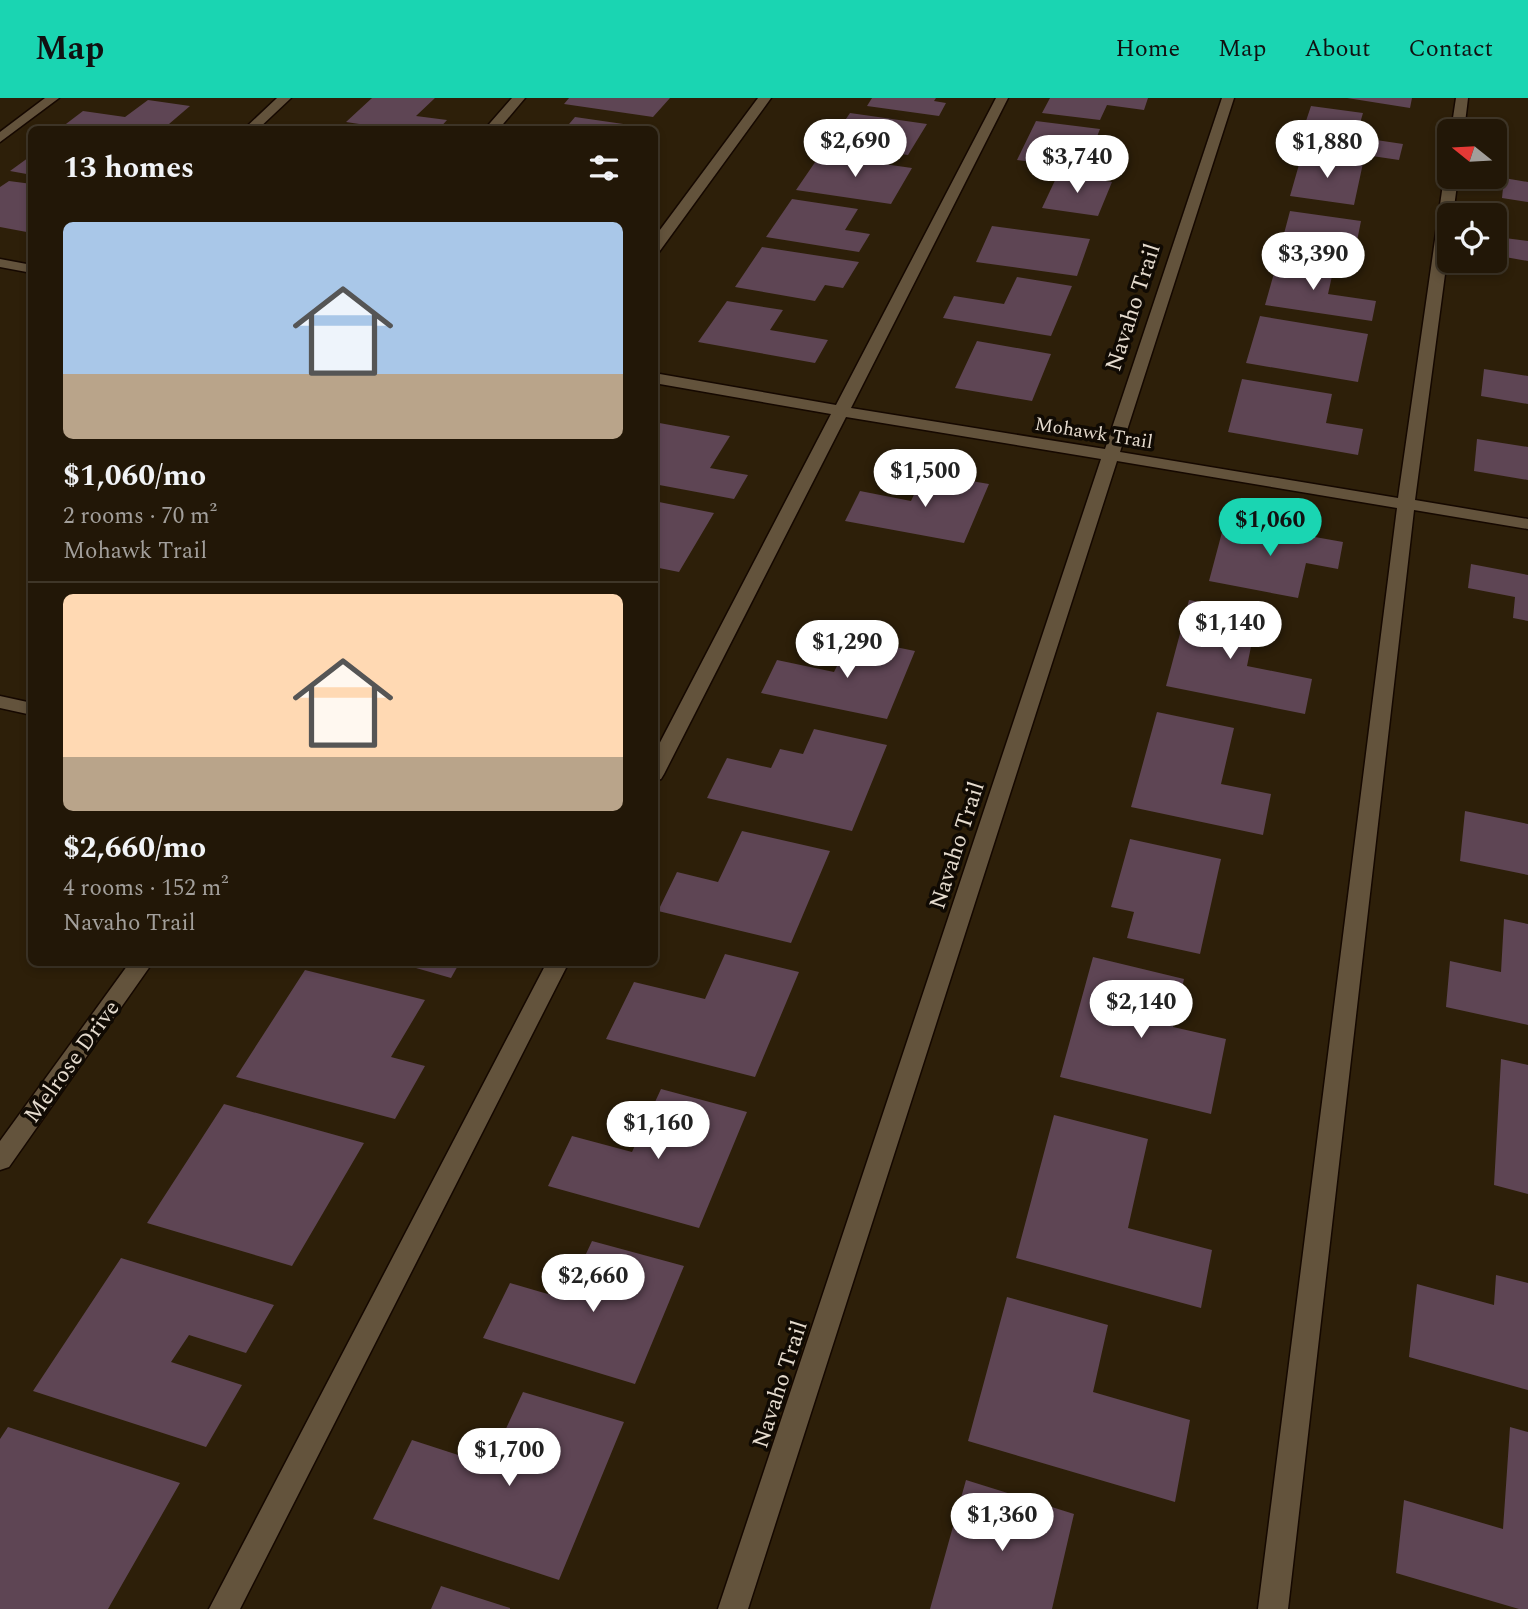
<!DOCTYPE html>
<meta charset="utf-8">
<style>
:root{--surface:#221707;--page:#2a2011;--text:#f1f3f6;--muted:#a29f9b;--line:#3f3628;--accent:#1ad5b2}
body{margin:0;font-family:Spectral,serif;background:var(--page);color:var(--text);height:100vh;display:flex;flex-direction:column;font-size:26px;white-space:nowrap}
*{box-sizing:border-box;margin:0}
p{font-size:23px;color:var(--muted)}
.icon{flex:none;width:38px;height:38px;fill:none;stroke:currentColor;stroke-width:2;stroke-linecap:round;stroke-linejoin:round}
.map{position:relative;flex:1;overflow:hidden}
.details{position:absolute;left:28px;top:28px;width:630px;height:840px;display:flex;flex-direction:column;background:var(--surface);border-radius:10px;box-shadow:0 4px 10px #0003,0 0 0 2px var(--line)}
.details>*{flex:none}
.needle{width:46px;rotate:288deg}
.fabs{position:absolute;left:1437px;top:21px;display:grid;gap:14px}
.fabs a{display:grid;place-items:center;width:70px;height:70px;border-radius:10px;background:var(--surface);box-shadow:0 4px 10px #0003,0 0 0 2px var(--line);font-size:35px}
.price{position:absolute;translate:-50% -60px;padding:0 16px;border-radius:24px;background:#fff;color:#222;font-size:23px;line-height:46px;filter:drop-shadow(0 2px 4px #0008)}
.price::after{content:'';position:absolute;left:50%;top:42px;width:21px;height:16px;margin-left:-10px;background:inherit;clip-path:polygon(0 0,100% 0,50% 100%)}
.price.active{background:var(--accent);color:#111}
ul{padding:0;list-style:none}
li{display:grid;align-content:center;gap:14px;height:371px;padding:0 35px}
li+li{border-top:2px solid var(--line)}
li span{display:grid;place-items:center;height:217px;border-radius:10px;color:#555}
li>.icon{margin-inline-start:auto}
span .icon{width:126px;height:126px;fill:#fffc;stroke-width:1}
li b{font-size:30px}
h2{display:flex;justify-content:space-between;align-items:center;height:84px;padding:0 35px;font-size:30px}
header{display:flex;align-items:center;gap:42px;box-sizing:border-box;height:98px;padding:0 35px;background:var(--accent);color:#111}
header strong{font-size:33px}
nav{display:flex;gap:38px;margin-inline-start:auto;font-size:24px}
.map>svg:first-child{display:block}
.building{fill:#5e4554}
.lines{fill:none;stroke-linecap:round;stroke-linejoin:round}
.minor-casing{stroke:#150800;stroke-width:3}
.minor{fill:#63533c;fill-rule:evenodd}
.labels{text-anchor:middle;stroke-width:7;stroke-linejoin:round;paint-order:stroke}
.far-street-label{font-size:19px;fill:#e5dbce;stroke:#100a03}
.street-label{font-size:23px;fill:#e5dbce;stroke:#100a03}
</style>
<header>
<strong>Map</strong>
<nav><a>Home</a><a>Map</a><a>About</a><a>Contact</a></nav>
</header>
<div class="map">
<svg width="1528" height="1511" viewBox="0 0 1528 1511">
<rect width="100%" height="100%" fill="#2d1f09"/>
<path class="building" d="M372,0H435L416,18L447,22L438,32H399L346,24Z
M569,0H670L653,19L564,6Z
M872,0H936L934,3L946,5L939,18L867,8Z
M1050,0H1148L1144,12L1107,7L1100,22L1042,15Z
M1347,0H1412L1410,10Z
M148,2L190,8L162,32L62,29L83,13L125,19Z
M1311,8L1363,15L1356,39L1403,46L1399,62L1298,47Z
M850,15L927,26L908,57L829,46Z
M575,19L644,29L642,32H564Z
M1036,23L1100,31L1090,56L1113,59L1107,74L1017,62Z
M1302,56L1363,65L1354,107L1290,98Z
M32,57V77L10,73Z
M820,57L912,70L891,106L796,92Z
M1058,76L1112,84L1098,118L1042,110Z
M1504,80L1528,84V104L1502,100Z
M9,83L32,86V135L0,129V89Z
M792,101L858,111L845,132L870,136L859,154L766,139Z
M1290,113L1361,123L1354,158L1281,147Z
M992,128L1090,141L1077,178L976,164Z
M1497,139L1528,143V163L1494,157Z
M762,149L859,164L843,190L825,187L815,203L735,189Z
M1278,161L1334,169L1328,196L1376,203L1372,223L1265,207Z
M1017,179L1072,188L1051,238L943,220L954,198L1004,206Z
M727,203L783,212L770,232L828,242L815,265L698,244Z
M1260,218L1368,236L1358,284L1246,265Z
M977,243L1051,256L1032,303L955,290Z
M1484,271L1528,278V306L1481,298Z
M1242,281L1332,296L1326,325L1363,331L1358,357L1228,334Z
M654,324L730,338L710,370L748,377L734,401L654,386Z
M1477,341L1528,349V382L1474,373Z
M924,375L989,386L964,445L845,423L860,393L911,403Z
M654,403L714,415L679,474L654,469Z
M1225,423L1343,444L1338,471L1306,465L1298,500L1209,483Z
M1471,466L1528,477V523L1513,520L1515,499L1468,490Z
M1189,502L1258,515L1247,568L1312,581L1305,616L1166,588Z
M851,540L915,553L887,621L761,595L777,562L834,574Z
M1157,614L1234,630L1221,686L1271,696L1263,737L1131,709Z
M814,631L887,647L852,733L707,700L727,660L771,670L780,651L803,656Z
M1465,713L1528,726V777L1460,763Z
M742,733L830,753L791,845L658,813L677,774L718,784Z
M1130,741L1221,761L1200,856L1127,840L1134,814L1111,809Z
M1504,821L1528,826V927L1446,909L1450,863L1501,874Z
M725,856L799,874L755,979L606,941L634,884L705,901Z
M1093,859L1184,881L1173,929L1226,941L1211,1016L1060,979Z
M395,864H460L451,880Z
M305,872L425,902L391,959L425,968L395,1021L236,979Z
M1501,961L1528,967V1096L1494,1087Z
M661,991L747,1014L699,1130L548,1088L572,1038L632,1054Z
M224,1006L364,1045L292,1168L147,1125Z
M1054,1017L1148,1041L1128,1130L1212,1152L1201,1210L1016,1160Z
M592,1143L684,1168L635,1286L483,1240L510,1185L565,1201Z
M121,1160L274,1207L246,1255L189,1237L171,1264L242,1287L206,1349L33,1293Z
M1496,1177L1528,1185V1292L1409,1259L1417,1186L1494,1207Z
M1007,1199L1108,1227L1093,1294L1190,1322L1175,1404L968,1343Z
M523,1294L624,1324L559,1482L373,1421L412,1342L489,1367Z
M8,1329L180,1385L108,1511H0V1341Z
M1510,1329L1528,1334V1511H1519L1396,1475L1404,1402L1503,1431Z
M966,1382L1074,1416L1052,1511H930Z
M441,1488L510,1510V1511H431Z"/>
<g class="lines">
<defs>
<path id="minor" d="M45,0H59L0,44V34Z
M277,0H291L257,32H243Z
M512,0H525L498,32H484Z
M758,0H771L659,154L654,155V140Z
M996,0H1008L851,310L1105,351L1222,0H1234L1120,354L1398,400L1444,79L1449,75V79H1458L1453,117H1449V146L1415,402L1528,421V431L1414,412L1288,1511H1258L1397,410L1117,363L748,1511H718L1101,361L846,319L664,676L661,681L654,683V656L831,316L654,285V275L836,307Z
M1456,0H1468L1464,33H1451Z
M0,161L32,167V175L0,169Z
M0,598L32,605V617L0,610Z
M130,864H153L9,1069L0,1072V1043Z
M547,864H569L240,1511H209Z"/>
</defs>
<use href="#minor" class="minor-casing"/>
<use href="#minor" class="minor"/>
</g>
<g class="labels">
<g class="far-street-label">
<text transform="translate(1094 334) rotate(9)" y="7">Mohawk Trail</text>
</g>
<g class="street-label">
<text transform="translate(1132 209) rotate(-72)" y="8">Navaho Trail</text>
<text transform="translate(956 747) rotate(-72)" y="8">Navaho Trail</text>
<text transform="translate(71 963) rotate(-54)" y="8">Melrose Drive</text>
<text transform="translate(779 1286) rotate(-72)" y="8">Navaho Trail</text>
</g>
</g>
</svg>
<div class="fabs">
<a><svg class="needle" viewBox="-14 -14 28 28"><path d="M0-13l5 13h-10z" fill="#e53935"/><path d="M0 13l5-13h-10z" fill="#a29f9b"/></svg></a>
<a><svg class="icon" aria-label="locate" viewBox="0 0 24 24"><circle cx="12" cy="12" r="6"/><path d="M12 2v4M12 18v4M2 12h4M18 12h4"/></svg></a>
</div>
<b class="price" style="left:855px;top:81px">$2,690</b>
<b class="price" style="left:1327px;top:82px">$1,880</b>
<b class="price" style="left:1077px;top:97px">$3,740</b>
<b class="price" style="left:1313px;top:194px">$3,390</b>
<b class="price" style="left:925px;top:411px">$1,500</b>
<b class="price active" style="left:1270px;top:460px">$1,060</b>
<b class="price" style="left:1230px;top:563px">$1,140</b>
<b class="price" style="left:847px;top:582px">$1,290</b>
<b class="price" style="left:1141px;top:942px">$2,140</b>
<b class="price" style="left:658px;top:1063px">$1,160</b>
<b class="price" style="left:593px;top:1216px">$2,660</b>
<b class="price" style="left:509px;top:1390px">$1,700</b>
<b class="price" style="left:1002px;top:1455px">$1,360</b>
<section class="details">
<h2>13 homes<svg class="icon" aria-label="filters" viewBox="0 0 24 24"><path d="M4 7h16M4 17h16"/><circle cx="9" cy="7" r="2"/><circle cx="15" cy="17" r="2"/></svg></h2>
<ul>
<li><span style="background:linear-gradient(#a9c7e8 70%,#b9a48a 0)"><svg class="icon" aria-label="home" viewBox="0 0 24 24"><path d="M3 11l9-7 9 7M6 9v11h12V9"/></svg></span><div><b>$1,060/mo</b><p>2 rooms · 70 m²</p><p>Mohawk Trail</p></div></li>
<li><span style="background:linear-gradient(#ffd9b3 75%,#b9a48a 0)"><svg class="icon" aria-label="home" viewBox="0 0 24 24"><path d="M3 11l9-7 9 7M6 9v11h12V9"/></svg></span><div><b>$2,660/mo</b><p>4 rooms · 152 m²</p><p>Navaho Trail</p></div></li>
</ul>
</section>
</div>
